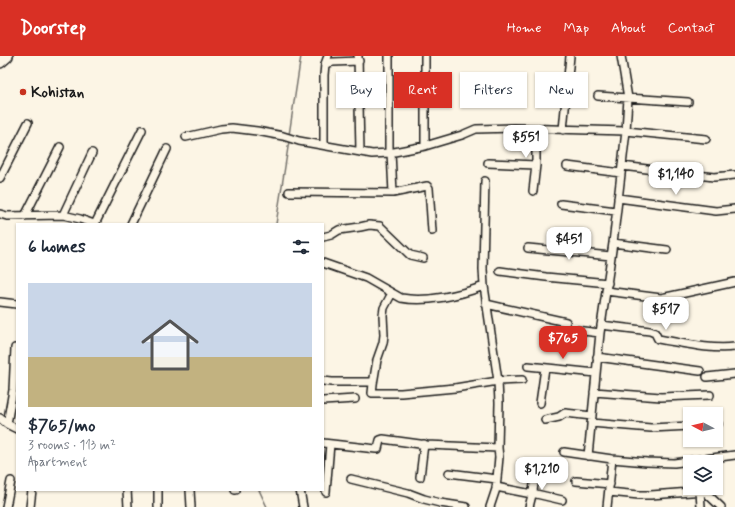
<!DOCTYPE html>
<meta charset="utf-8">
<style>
:root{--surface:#fff;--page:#f2f2f3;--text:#1f2937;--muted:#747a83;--accent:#d93025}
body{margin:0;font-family:Mynerve,sans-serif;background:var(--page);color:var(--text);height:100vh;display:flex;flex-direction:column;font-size:15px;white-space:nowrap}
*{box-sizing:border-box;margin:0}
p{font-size:13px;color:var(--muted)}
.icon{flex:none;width:22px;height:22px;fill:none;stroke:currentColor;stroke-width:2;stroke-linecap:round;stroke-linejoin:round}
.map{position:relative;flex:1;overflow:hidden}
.sheet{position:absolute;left:16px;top:167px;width:308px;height:268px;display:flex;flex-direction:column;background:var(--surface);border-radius:0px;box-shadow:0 1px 3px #0004}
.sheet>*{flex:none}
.hud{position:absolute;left:336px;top:16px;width:339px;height:36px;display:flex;gap:8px}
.needle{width:26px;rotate:277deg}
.tools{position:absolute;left:683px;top:351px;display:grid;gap:8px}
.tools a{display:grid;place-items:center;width:40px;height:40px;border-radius:0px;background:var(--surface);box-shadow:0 1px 3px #0004;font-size:20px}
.price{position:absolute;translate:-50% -34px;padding:0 9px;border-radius:8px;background:#fff;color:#222;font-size:13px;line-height:26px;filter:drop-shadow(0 1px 2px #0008)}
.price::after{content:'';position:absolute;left:50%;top:24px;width:12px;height:9px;margin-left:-6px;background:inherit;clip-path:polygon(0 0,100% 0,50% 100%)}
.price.active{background:var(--accent);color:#fff}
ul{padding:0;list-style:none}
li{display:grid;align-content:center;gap:8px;height:212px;padding:0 12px}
li span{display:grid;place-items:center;height:124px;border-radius:0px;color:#555}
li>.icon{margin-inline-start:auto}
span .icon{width:72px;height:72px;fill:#fffc;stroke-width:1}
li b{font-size:17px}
h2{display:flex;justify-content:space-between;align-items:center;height:48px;padding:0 12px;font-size:17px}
.pill{padding:0 14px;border-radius:0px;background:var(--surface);box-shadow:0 1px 3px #0004;font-size:14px;line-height:36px}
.pill.active{background:var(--accent);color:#fff}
header{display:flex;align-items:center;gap:24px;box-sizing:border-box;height:56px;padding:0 20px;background:var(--accent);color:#fff}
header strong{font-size:19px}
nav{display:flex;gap:22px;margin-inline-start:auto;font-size:14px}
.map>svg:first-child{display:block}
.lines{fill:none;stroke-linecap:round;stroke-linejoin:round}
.stream{stroke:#75726c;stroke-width:1.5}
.minor-casing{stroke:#1c1c1c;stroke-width:10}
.primary-casing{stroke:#1c1c1c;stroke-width:14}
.minor{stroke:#fcf5e5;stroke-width:7}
.primary{stroke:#fcf5e5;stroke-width:11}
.poi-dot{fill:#c8321e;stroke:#fcf5e5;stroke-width:1.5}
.labels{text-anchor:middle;stroke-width:3;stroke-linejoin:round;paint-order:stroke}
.poi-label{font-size:15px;font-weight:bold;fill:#1c1c1c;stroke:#fcf5e5;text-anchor:start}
</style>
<header>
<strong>Doorstep</strong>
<nav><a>Home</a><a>Map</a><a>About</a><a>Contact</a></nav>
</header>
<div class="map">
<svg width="735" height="451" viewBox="0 0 735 451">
<rect width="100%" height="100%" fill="#fcf5e5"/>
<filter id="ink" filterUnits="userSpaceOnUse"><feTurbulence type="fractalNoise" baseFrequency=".025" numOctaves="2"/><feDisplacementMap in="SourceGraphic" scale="8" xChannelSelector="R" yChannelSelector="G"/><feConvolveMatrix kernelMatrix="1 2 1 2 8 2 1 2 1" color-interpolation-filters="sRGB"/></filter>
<g filter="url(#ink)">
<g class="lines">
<path class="stream" d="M289,79L301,0
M276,168L289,85
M259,434L267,451"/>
<defs>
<path id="minor" d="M358,0L360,96
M389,0V97
M425,0V90
M325,8L333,6L359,5
M598,40L688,46
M563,74L570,0
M186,81L221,73L232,72L257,75L283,80L299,85L372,98L389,97L425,90L462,79L476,73L515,72L626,75L706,83
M324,89V19L325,8L328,0
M391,96L393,137
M488,107L536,109
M567,110L621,117
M622,110L714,121L735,119
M0,122L28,67
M485,125L483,213L484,230L498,325L499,347L498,392L499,401L496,433L490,451
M533,135L536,109V73
M289,136L393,137L427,130L429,132L432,175
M618,142L716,155L735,153
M561,148L616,155
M0,158L7,160L63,159L80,163L94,168
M63,159L92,97
M25,160L60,91
M95,168L142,74
M131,168L167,93
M323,181L331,179L339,174L360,171L369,169L380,170L410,199L423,202
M613,187L667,194
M528,192L611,200
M323,207L366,222L401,242C426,247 460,239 484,230
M500,215L546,221L608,227
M606,235L661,242L671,240L735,226
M392,237L384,252L383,259L384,279L383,287L377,304L373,328L372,337H401L455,332L498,325L522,324
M0,246L17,248
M486,248L566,266
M601,269L650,275L655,277L658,283C683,287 710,294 735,291
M575,274L600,277
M597,301L700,315
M528,310L596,317
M707,321L735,318
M323,325L332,326H373
M594,336L661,341L710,339
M323,345L355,343
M540,347L545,312
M0,362L7,368L17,373
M545,364L559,361L565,357L592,360
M591,367L651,372L690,370
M7,368L13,334L15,292
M716,368H718
M323,387L376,393H378L380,384L383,383L427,389L498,392
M564,396L612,403L647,406L674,407L735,399
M588,400L600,277L613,187L626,75L628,42L621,0
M449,417L497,423
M420,421L424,388
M351,423L408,437L424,443L440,447L466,451
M576,425L610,428
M496,431L532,438
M127,434L128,451
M190,434L191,451
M235,434H236
M300,434L303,451
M700,435L701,451
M326,436L330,388
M609,436L639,439H651L704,435L721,451
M532,437L562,444
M6,451L11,425
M30,451L32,434
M158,451V434
M529,451L533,435L536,415
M607,451L612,403"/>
<path id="primary" d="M0,6L7,0"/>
</defs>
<use href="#minor" class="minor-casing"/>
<use href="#primary" class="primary-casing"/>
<use href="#minor" class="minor"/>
<use href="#primary" class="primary"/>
</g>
</g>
<circle class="poi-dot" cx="23" cy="36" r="4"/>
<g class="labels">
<g class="poi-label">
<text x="31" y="41">Kohistan</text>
</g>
</g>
</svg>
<div class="tools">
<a><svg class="needle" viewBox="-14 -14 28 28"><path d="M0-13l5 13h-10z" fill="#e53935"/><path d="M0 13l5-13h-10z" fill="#747a83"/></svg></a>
<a><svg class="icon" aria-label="layers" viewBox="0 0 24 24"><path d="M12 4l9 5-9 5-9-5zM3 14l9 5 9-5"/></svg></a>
</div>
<b class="price" style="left:526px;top:103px">$551</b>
<b class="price" style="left:676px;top:140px">$1,140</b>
<b class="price" style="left:569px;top:205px">$451</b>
<b class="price" style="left:666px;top:275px">$517</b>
<b class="price active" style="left:563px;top:304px">$765</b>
<b class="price" style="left:542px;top:435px">$1,210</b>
<div class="hud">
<a class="pill">Buy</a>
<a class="pill active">Rent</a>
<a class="pill">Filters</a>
<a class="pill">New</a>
</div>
<section class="sheet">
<h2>6 homes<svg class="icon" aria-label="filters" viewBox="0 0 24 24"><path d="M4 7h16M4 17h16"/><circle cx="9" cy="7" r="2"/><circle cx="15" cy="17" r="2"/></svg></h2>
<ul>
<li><span style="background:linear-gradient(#c9d6e8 60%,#c2b280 0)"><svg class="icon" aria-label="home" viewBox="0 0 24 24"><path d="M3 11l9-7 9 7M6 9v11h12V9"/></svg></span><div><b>$765/mo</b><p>3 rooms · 113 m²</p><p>Apartment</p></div></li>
</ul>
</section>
</div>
